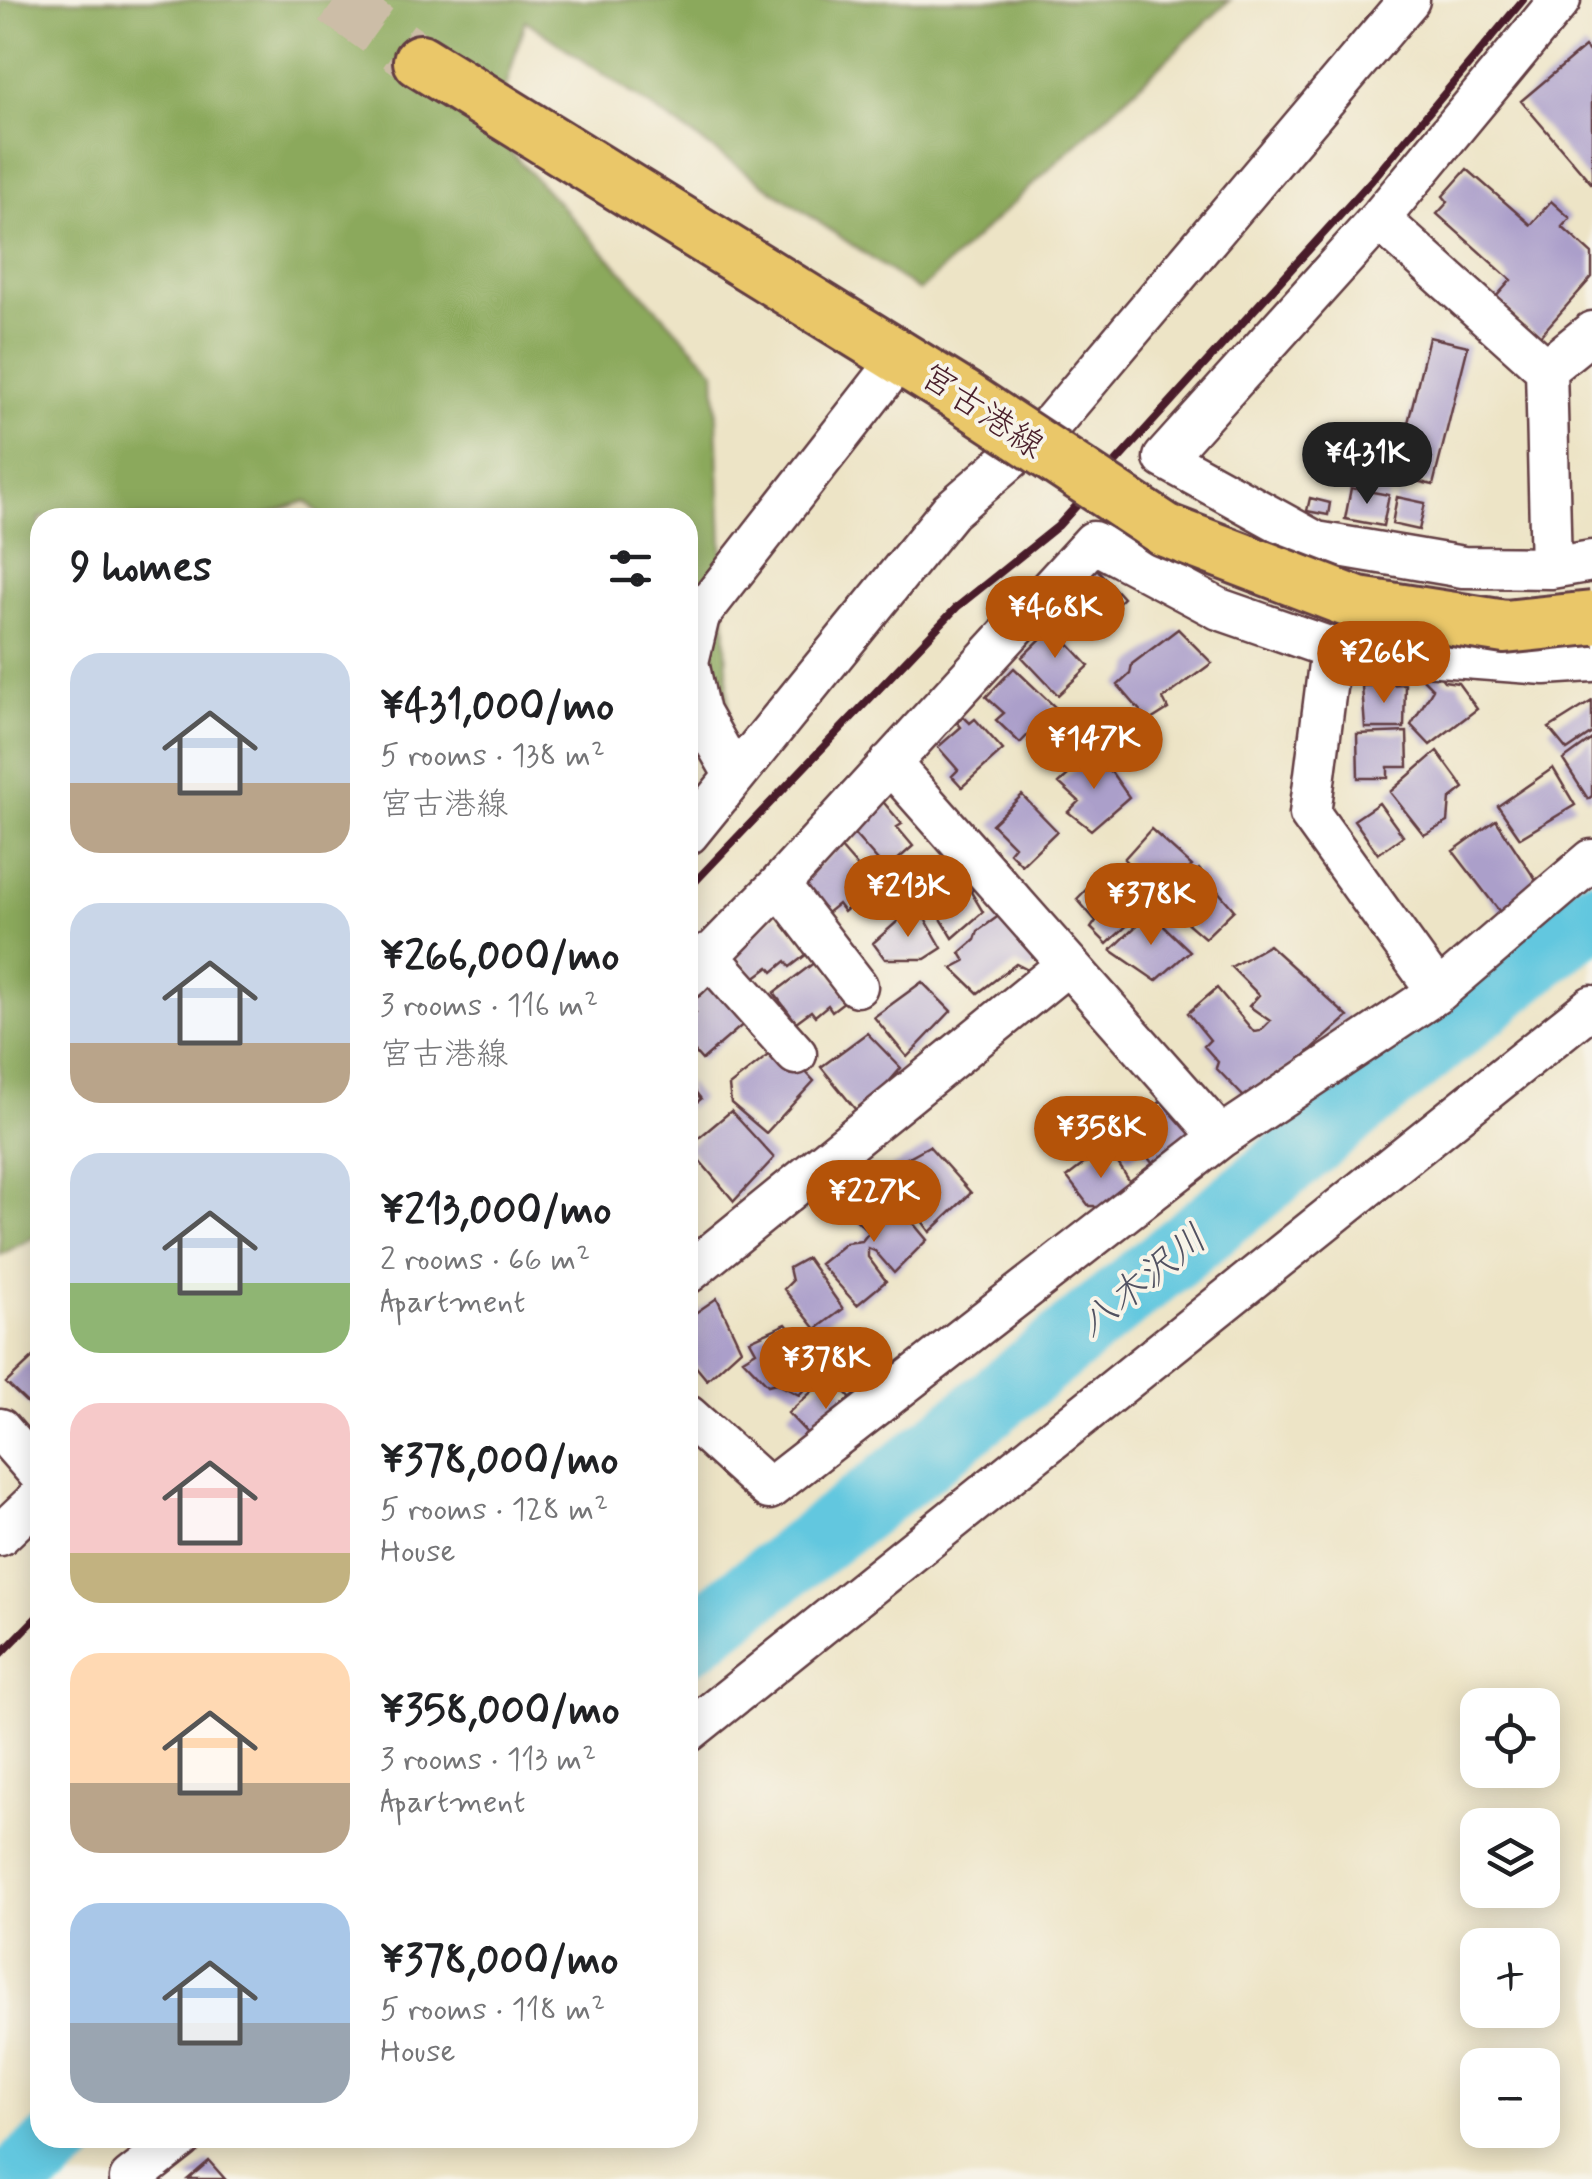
<!DOCTYPE html>
<meta charset="utf-8">
<style>
:root{--surface:#fff;--page:#f6f6f6;--text:#202124;--muted:#757577;--accent:#b45309}
body{margin:0;font-family:Mynerve,"Klee One",sans-serif;background:var(--page);color:var(--text);height:100vh;display:flex;flex-direction:column;font-size:38px;white-space:nowrap}
*{box-sizing:border-box;margin:0}
p{font-size:32px;color:var(--muted)}
.icon{flex:none;width:55px;height:55px;fill:none;stroke:currentColor;stroke-width:2;stroke-linecap:round;stroke-linejoin:round}
.map{position:relative;flex:1;overflow:hidden}
.panel{position:absolute;left:30px;top:508px;width:668px;height:1640px;display:flex;flex-direction:column;background:var(--surface);border-radius:30px;box-shadow:0 5px 25px #0003}
.panel>*{flex:none}
.buttons{position:absolute;left:1460px;top:1688px;display:grid;gap:20px}
.buttons a{display:grid;place-items:center;width:100px;height:100px;border-radius:20px;background:var(--surface);box-shadow:0 5px 25px #0003;font-size:50px}
.price{position:absolute;translate:-50% -85px;padding:0 22px;border-radius:35px;background:var(--accent);color:#fff;font-size:32px;line-height:65px;filter:drop-shadow(0 2px 5px #0008)}
.price::after{content:'';position:absolute;left:50%;top:60px;width:30px;height:22px;margin-left:-15px;background:inherit;clip-path:polygon(0 0,100% 0,50% 100%)}
.price.on{background:#222;color:#fff}
ul{padding:0;list-style:none}
li{display:flex;align-items:center;gap:30px;height:250px;padding:0 40px}
li span{display:grid;place-items:center;flex:none;width:280px;height:200px;border-radius:30px;color:#555}
li>.icon{margin-inline-start:auto}
span .icon{width:120px;height:120px;fill:#fffc;stroke-width:1}
li b{font-size:42px}
h2{display:flex;justify-content:space-between;align-items:center;height:120px;padding:0 40px;font-size:42px}
.map>svg:first-child{display:block}
.forest{fill:#8ba95c;stroke:#6a6444;stroke-width:2.5}
.lines{fill:none;stroke-linecap:round;stroke-linejoin:round}
.river{stroke:#62c7df;stroke-width:68}
.building{fill:#ab9fca}
.major-tunnel{stroke:#ccbda7;stroke-width:52;stroke-dasharray:52 26;stroke-linecap:butt}
.minor-casing{stroke:#623d42;stroke-width:45}
.major-casing{stroke:#623d42;stroke-width:58}
.minor{stroke:#fff;stroke-width:40}
.major{stroke:#eac769;stroke-width:52}
.rail{stroke:#4a1f2b;stroke-width:8}
.major-bridge-casing{stroke:#623d42;stroke-width:58;stroke-linecap:butt}
.major-bridge{stroke:#eac769;stroke-width:52}
.labels{text-anchor:middle;stroke-width:8;stroke-linejoin:round;paint-order:stroke}
.street-label{font-size:35px;fill:#4a1f2b;stroke:#f7f3e8}
.water-label{font-size:38px;font-style:italic;fill:#515161;stroke:#f7f3e8}
</style>
<div class="map">
<svg width="1592" height="2179" viewBox="0 0 1592 2179">
<rect width="100%" height="100%" fill="#f7f3e8"/>
<filter id="ink" filterUnits="userSpaceOnUse"><feTurbulence type="fractalNoise" baseFrequency=".01" numOctaves="2"/><feDisplacementMap in="SourceGraphic" scale="20" xChannelSelector="R" yChannelSelector="G"/><feConvolveMatrix kernelMatrix="1 2 1 2 8 2 1 2 1" color-interpolation-filters="sRGB"/></filter>
<filter id="wash" filterUnits="userSpaceOnUse"><feTurbulence type="fractalNoise" baseFrequency=".0048" numOctaves="4" result="noise"/><feDisplacementMap in="SourceGraphic" scale="40" xChannelSelector="R" yChannelSelector="G"/><feGaussianBlur stdDeviation="2.25" result="paint"/><feColorMatrix in="noise" values="0 0 0 0 0 0 0 0 0 0 0 0 0 0 0 0 0 1.4 0 .05"/><feComposite in="paint" operator="in"/></filter>
<g filter="url(#wash)">
<rect width="100%" height="100%" fill="#ede4c6"/>
<path class="forest" d="M0,0H1230L919,291L525,20L493,133L715,371L730,744L688,752V518H324L306,501L259,517L40,518V1234L0,1255Z"/>
<g class="lines">
<path class="river" d="M688,1641L917,1464L1592,914
M17,2179L66,2138"/>
</g>
<g id="blocks">
<path class="building" d="M1585,47L1592,55V184L1521,101Z
M1467,169L1531,225L1551,201L1570,218L1562,227L1592,254V277L1539,337L1495,298L1511,280L1437,214L1448,202L1443,196Z
M1429,337L1468,346L1433,485L1395,476Z
M1351,488L1389,495L1383,526L1345,519Z
M1397,497L1425,503L1419,530L1392,524Z
M1310,498L1330,503L1328,515L1307,511Z
M1095,567L1123,598L1084,635L1055,605Z
M1053,627L1089,666L1058,695L1022,657Z
M1178,629L1212,663L1163,699L1168,709L1149,721L1118,685L1130,674L1132,664Z
M1014,668L1055,707L1020,743L996,720L1004,713L986,697Z
M1436,671L1444,681L1458,683L1477,709L1430,745L1411,725L1433,689L1417,673Z
M1405,684L1404,728H1365L1362,686Z
M1592,701V733L1567,750L1549,728Z
M964,717L970,723L975,719L1003,750L962,787L952,776L958,770L938,747L961,727L957,722Z
M1407,732L1408,767H1388V778H1358L1357,734Z
M1592,739V796L1588,799L1563,760Z
M1437,751L1464,788L1450,799L1448,822L1424,835L1390,792Z
M1089,756L1112,773L1129,797L1091,830L1068,812L1079,801L1059,783Z
M1553,768L1575,805L1520,838L1498,806Z
M1022,795L1057,831L1022,865L1009,852L1014,846L992,824Z
M879,797L902,824L897,827L913,846L886,870L847,826Z
M1379,803L1403,836L1378,854L1354,820Z
M1496,820L1543,891L1503,916L1453,851Z
M1151,829L1192,866L1156,902L1138,887L1142,880L1124,859Z
M840,847L874,886L844,912L838,904L827,913L814,898L796,885Z
M955,857L978,880L971,892L983,912L953,938L937,912L916,896Z
M1107,868L1145,909L1107,944L1091,928L1096,921L1077,899Z
M1199,869L1234,910L1205,938L1164,903Z
M1011,907L1050,951L1030,971L1016,964L978,993L952,968L965,961L960,953L975,940L978,931Z
M907,913L926,920L942,948L925,959H885L873,943Z
M1150,913L1190,951L1156,981L1111,950Z
M777,915L807,954L790,967L786,961L773,972L769,967L754,978L732,949Z
M1269,945L1348,1017L1294,1065L1244,1097L1216,1068L1218,1062L1204,1046L1210,1040L1188,1013L1217,988L1254,1032L1260,1031L1270,1021L1249,1006L1259,995L1231,967Z
M819,959L849,998L832,1011L828,1005L815,1016L811,1011L796,1022L774,993Z
M922,982L951,1011L907,1057L874,1017Z
M714,983L747,1021L702,1060L688,1044V1020L696,1013L688,1005Z
M867,1033L901,1068L860,1115L821,1067Z
M781,1045L814,1081L766,1133L731,1103L729,1086Z
M688,1082L701,1099L688,1109Z
M1178,1089L1211,1126L1157,1169L1141,1149L1129,1160L1110,1139Z
M731,1111L774,1158L734,1201L688,1147Z
M929,1146L971,1193L930,1232L897,1186L899,1178L891,1167Z
M1107,1146L1132,1185L1101,1214L1094,1206H1089L1067,1177Z
M882,1186L927,1240L894,1273L875,1251L868,1248V1257L886,1281L857,1305L820,1264L846,1243L862,1241L869,1232L845,1209Z
M807,1258L843,1309L816,1329L784,1289L792,1281L789,1268Z
M717,1298L741,1349L707,1380L688,1357V1333L691,1331L688,1318Z
M786,1324L823,1369L799,1395L776,1383L768,1385L743,1359L756,1351L750,1340Z
M40,1351V1415L6,1383Z
M830,1375L865,1415L821,1448L788,1413Z
M209,2161L225,2179H188Z"/>
</g>
</g>
<g filter="url(#ink)">
<use href="#blocks" fill-opacity="0" stroke="#623d42" stroke-width="2.5"/>
<g class="lines">
<path class="major-tunnel" d="M335,0L420,61"/>
<defs>
<path id="minor" d="M1560,0L1379,219L1164,458L1316,542L1463,567L1551,568L1592,561
M1379,219L1546,369L1551,568
M1546,369L1592,332
M1331,648L1310,814L1438,992
M890,763L1221,1137
M734,774L699,713L688,662L699,616L902,356
M688,834L950,511L1053,422L1409,0
M779,885L857,986
M707,954L796,1054
M688,978L779,885L1093,542L1219,609L1331,648L1545,664L1592,661
M688,1273L1068,964
M688,1416L769,1489L1221,1137L1438,992L1592,860
M0,1429L40,1475
M0,1535L40,1497
M688,1732L1592,1006
M130,2179L182,2138"/>
<path id="major" d="M420,61L962,396"/>
</defs>
<use href="#minor" class="minor-casing"/>
<use href="#major" class="major-casing"/>
<use href="#minor" class="minor"/>
<use href="#major" class="major"/>
<path class="rail" d="M688,889L957,607L1058,526L1372,180L1523,0
M0,1655L40,1614"/>
<defs>
<path id="major-bridge" d="M962,396L1165,530L1358,604L1505,627L1592,618"/>
</defs>
<use href="#major-bridge" class="major-bridge-casing"/>
<use href="#major-bridge" class="major-bridge"/>
</g>
</g>
<g class="labels">
<g class="street-label">
<text transform="translate(983 410) rotate(34)" y="12">宮古港線</text>
</g>
<g class="water-label">
<text transform="translate(1142 1280) rotate(-39)" y="13">八木沢川</text>
</g>
</g>
</svg>
<div class="buttons">
<a><svg class="icon" aria-label="locate" viewBox="0 0 24 24"><circle cx="12" cy="12" r="6"/><path d="M12 2v4M12 18v4M2 12h4M18 12h4"/></svg></a>
<a><svg class="icon" aria-label="layers" viewBox="0 0 24 24"><path d="M12 4l9 5-9 5-9-5zM3 14l9 5 9-5"/></svg></a>
<a>+</a>
<a>−</a>
</div>
<b class="price on" style="left:1367px;top:507px">¥431K</b>
<b class="price" style="left:1055px;top:661px">¥468K</b>
<b class="price" style="left:1384px;top:706px">¥266K</b>
<b class="price" style="left:1094px;top:792px">¥147K</b>
<b class="price" style="left:908px;top:940px">¥213K</b>
<b class="price" style="left:1151px;top:948px">¥378K</b>
<b class="price" style="left:1101px;top:1181px">¥358K</b>
<b class="price" style="left:874px;top:1245px">¥227K</b>
<b class="price" style="left:826px;top:1412px">¥378K</b>
<section class="panel">
<h2>9 homes<svg class="icon" aria-label="filters" viewBox="0 0 24 24"><path d="M4 7h16M4 17h16"/><circle cx="9" cy="7" r="2"/><circle cx="15" cy="17" r="2"/></svg></h2>
<ul>
<li><span style="background:linear-gradient(#c9d6e8 65%,#b9a48a 0)"><svg class="icon" aria-label="home" viewBox="0 0 24 24"><path d="M3 11l9-7 9 7M6 9v11h12V9"/></svg></span><div><b>¥431,000/mo</b><p>5 rooms · 138 m²</p><p>宮古港線</p></div></li>
<li><span style="background:linear-gradient(#c9d6e8 70%,#b9a48a 0)"><svg class="icon" aria-label="home" viewBox="0 0 24 24"><path d="M3 11l9-7 9 7M6 9v11h12V9"/></svg></span><div><b>¥266,000/mo</b><p>3 rooms · 116 m²</p><p>宮古港線</p></div></li>
<li><span style="background:linear-gradient(#c9d6e8 65%,#8fb573 0)"><svg class="icon" aria-label="home" viewBox="0 0 24 24"><path d="M3 11l9-7 9 7M6 9v11h12V9"/></svg></span><div><b>¥213,000/mo</b><p>2 rooms · 66 m²</p><p>Apartment</p></div></li>
<li><span style="background:linear-gradient(#f6c9c9 75%,#c2b280 0)"><svg class="icon" aria-label="home" viewBox="0 0 24 24"><path d="M3 11l9-7 9 7M6 9v11h12V9"/></svg></span><div><b>¥378,000/mo</b><p>5 rooms · 128 m²</p><p>House</p></div></li>
<li><span style="background:linear-gradient(#ffd9b3 65%,#b9a48a 0)"><svg class="icon" aria-label="home" viewBox="0 0 24 24"><path d="M3 11l9-7 9 7M6 9v11h12V9"/></svg></span><div><b>¥358,000/mo</b><p>3 rooms · 113 m²</p><p>Apartment</p></div></li>
<li><span style="background:linear-gradient(#a9c7e8 60%,#9aa5b1 0)"><svg class="icon" aria-label="home" viewBox="0 0 24 24"><path d="M3 11l9-7 9 7M6 9v11h12V9"/></svg></span><div><b>¥378,000/mo</b><p>5 rooms · 118 m²</p><p>House</p></div></li>
</ul>
</section>
</div>
